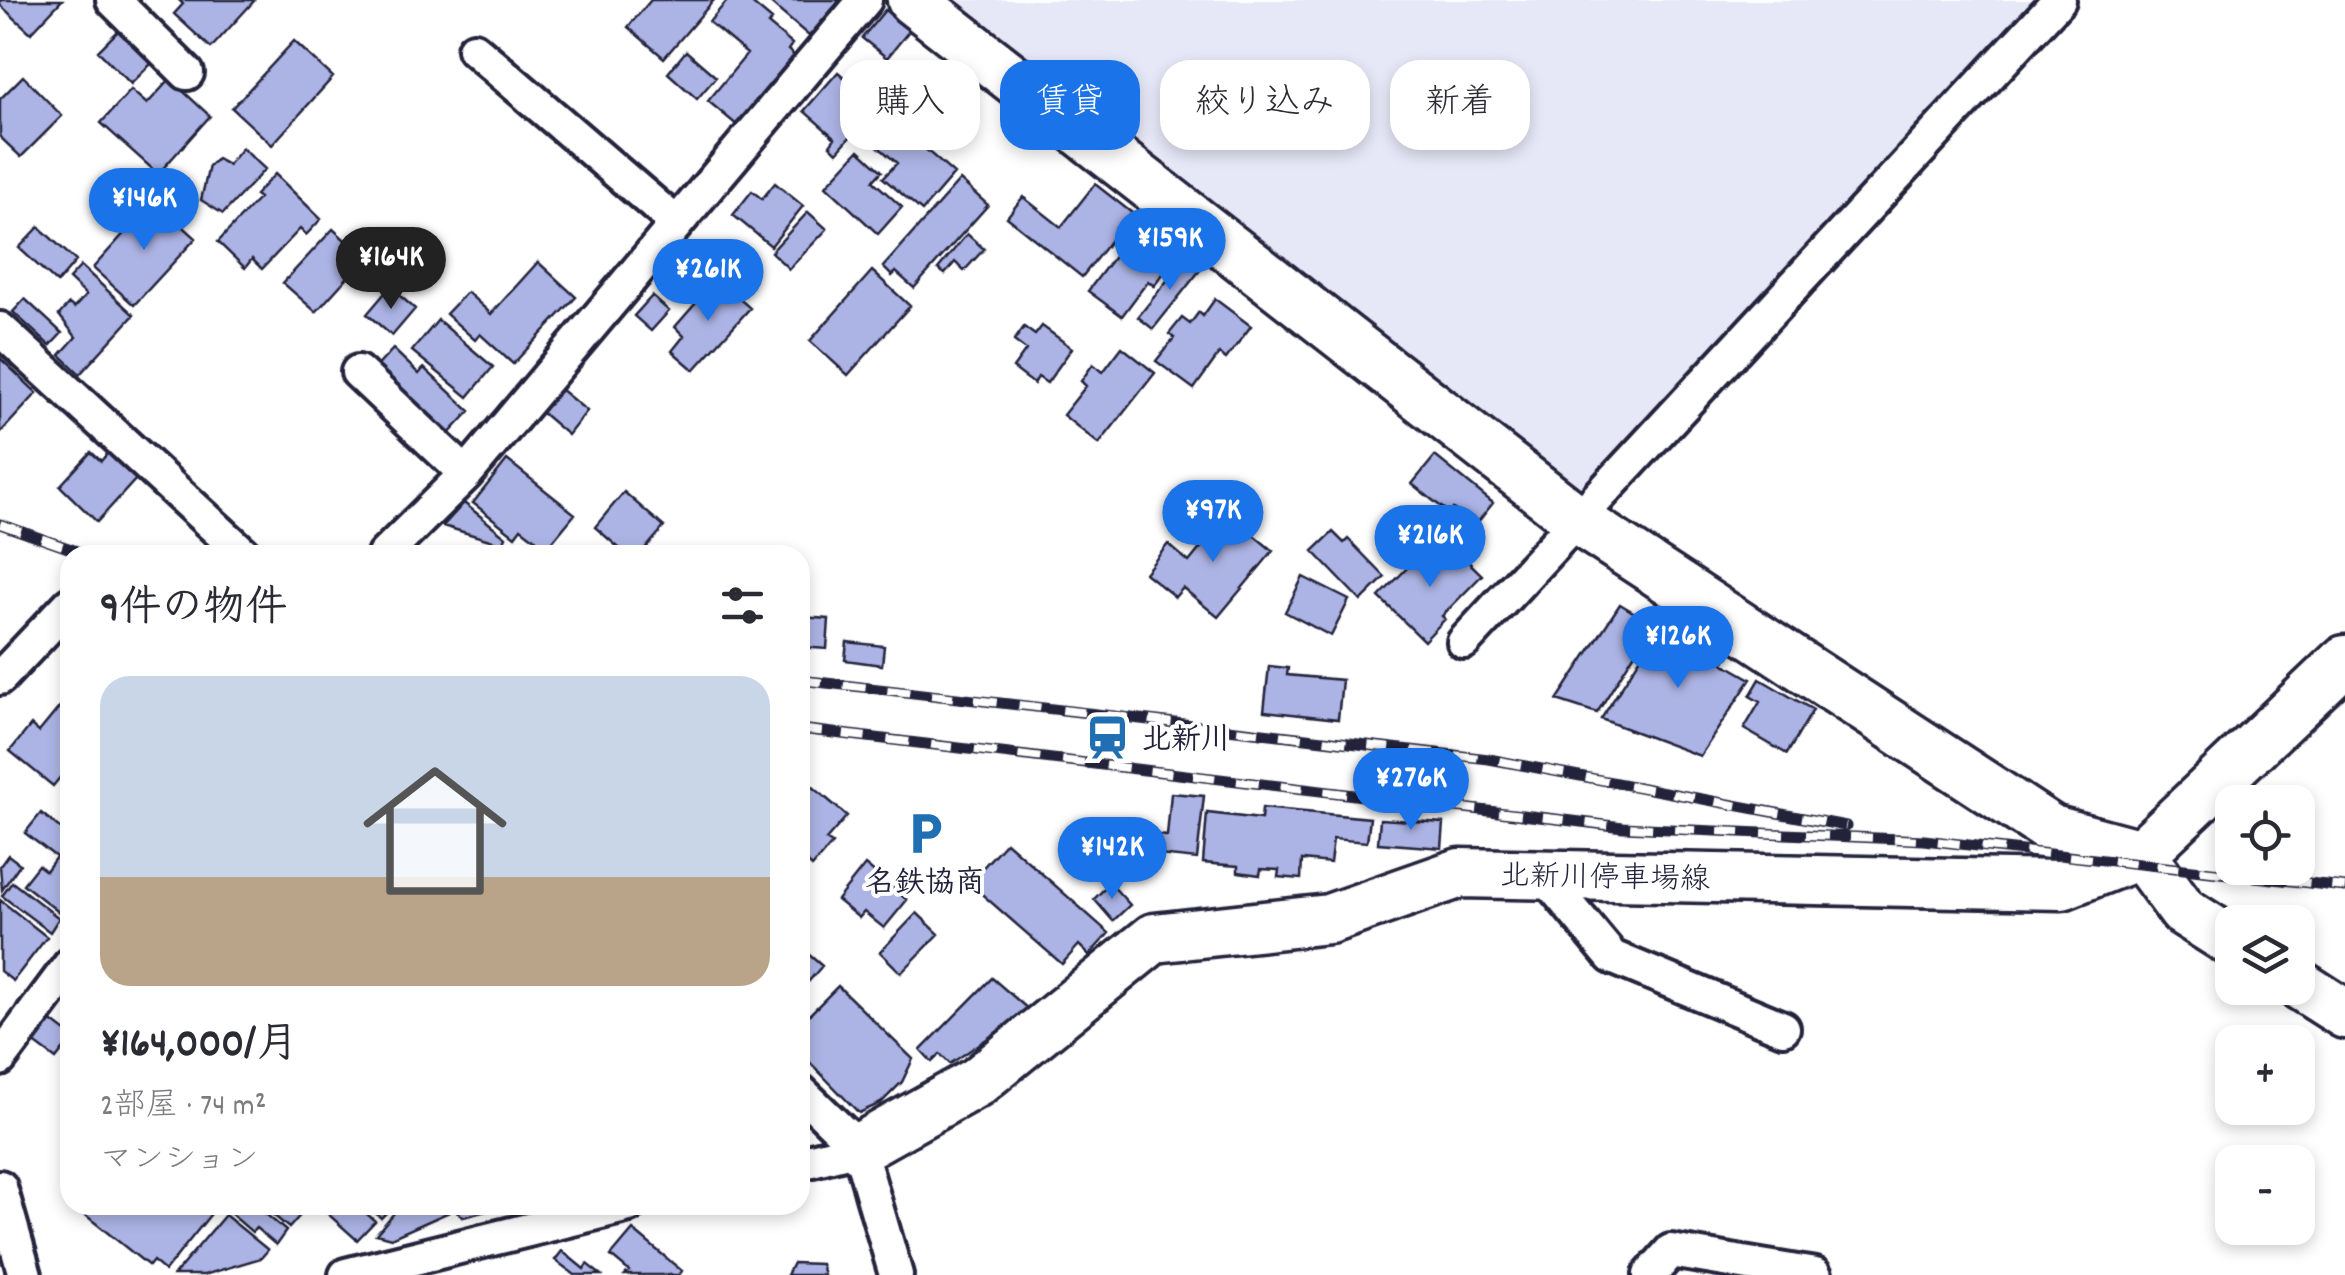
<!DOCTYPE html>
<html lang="ja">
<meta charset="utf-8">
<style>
:root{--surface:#fff;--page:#f7f7f7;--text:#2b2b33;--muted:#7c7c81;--accent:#1a73e8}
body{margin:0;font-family:Dekko,"Klee One",sans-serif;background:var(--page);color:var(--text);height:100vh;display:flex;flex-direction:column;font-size:38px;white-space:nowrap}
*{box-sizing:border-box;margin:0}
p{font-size:32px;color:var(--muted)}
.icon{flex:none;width:55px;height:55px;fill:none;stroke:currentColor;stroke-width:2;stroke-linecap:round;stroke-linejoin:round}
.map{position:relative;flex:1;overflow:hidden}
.side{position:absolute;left:60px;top:545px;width:750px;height:670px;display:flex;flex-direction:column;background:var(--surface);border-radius:30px;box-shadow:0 5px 15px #0003}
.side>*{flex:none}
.top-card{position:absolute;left:840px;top:60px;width:950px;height:90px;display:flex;gap:20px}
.fabs{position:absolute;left:2215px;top:785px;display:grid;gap:20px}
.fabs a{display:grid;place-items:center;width:100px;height:100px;border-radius:20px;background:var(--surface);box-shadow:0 5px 15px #0003;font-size:50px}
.price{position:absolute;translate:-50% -85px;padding:0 22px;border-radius:35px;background:var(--accent);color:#fff;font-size:32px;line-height:65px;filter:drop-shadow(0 2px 5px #0008)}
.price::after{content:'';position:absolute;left:50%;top:60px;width:30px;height:22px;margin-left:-15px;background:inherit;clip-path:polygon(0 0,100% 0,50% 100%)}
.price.current{background:#222;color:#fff}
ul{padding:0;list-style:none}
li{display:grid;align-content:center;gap:20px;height:530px;padding:0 40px}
li span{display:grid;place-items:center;height:310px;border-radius:30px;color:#555}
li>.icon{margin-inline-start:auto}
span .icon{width:180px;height:180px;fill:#fffc;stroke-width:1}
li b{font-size:42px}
h2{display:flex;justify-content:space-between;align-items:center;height:120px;padding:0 40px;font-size:42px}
.tag{padding:0 35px;border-radius:30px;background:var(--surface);box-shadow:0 5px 15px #0003;font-size:35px;line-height:90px}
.tag.current{background:var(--accent);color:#fff}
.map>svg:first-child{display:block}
.built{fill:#e6e8f7}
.building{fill:#acb4e5;stroke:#22223b;stroke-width:2.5}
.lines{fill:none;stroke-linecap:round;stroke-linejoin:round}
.street-casing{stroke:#22223b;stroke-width:40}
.secondary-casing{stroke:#22223b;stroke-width:55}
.street{stroke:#fff;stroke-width:32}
.secondary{stroke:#fff;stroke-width:48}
.rail-casing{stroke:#22223b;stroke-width:11}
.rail{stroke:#fff;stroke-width:8;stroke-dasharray:22;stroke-linecap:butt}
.labels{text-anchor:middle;stroke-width:8;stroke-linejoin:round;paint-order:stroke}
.poi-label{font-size:30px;font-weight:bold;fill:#22223b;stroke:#fff;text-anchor:start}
.street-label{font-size:30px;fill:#22223b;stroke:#fff}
</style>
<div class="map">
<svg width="2345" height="1275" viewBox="0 0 2345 1275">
<rect width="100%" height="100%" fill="#fff"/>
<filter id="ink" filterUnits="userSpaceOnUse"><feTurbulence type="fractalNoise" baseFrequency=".01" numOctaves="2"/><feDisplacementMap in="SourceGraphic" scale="20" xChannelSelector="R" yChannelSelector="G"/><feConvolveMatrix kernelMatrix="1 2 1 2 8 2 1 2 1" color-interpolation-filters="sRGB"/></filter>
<g filter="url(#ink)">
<path class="built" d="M912,0H2059L1579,521Z"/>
<path class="building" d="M0,0H62L31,33L0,5Z
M179,0H252L254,1L211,48L174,14L183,4Z
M651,0H714L664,58L628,27Z
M728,0H748L772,20L768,24L792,44L788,50L796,57L738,126L708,101L747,54L709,22Z
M771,0H840L809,36L769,2Z
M885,10L909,31L887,58L862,38Z
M120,29L152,63L131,84L98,51Z
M294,41L333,77L272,145L232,108Z
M686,51L716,77L697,99L668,73Z
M940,61L978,92L933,146L877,99L896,75L915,91Z
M838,72L877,106L837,152L830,145L835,138L804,111Z
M23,76L62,116L21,157L0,137V99Z
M170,79L210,116L158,174L101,123L131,90L147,104Z
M884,113L954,174L922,211L883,178L897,163L865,135Z
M242,148L265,169L223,214L201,200L209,166L217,159L228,165Z
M859,150L882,171L873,181L902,207L878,234L826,186Z
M275,174L321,219L306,235L300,229L262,269L252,259L245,268L218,242L259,198L255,195Z
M960,180L988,205L914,288L896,272L892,276L883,267Z
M775,183L803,206L771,246L733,215L752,191L762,199Z
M1095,184L1132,213L1082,277L1007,217L1023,197L1061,227Z
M154,200L196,238L134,305L93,268Z
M808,212L827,229L789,269L771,252Z
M1137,216L1173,243L1163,255L1172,262L1154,286L1148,281L1122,316L1088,291L1116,254L1125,260L1133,250L1119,240Z
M39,227L76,261L57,283L19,248Z
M333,229L365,258L316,312L283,283Z
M967,234L984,249L964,271L955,262L945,274L938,269Z
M1186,257L1201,269L1153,329L1138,317Z
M538,262L576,297L513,364L480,334L475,340L446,314L467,292L491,314Z
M81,266L134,315L80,374L60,355L76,337L59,315L69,304L74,308L86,295L69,279Z
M872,271L910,306L848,375L810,341Z
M717,279L750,308L694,370L672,351L684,336L675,327Z
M390,287L415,309L392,336L367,314Z
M652,296L669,311L651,331L634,316Z
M25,299L62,333L50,346L13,312Z
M1215,299L1251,326L1226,359L1219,354L1194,389L1156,361L1174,338L1169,334L1182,318L1190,324L1199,312L1203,316Z
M438,320L493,367L468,397L412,351Z
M1042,326L1072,348L1047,383L1038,377L1034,384L1013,368L1026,350L1014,341L1024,327L1035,335Z
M1122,347L1155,373L1099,444L1063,415L1086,386L1081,381L1093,364L1103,372Z
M393,349L419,374L424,368L470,411L444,439L372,372Z
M0,358L37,393L0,433Z
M560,389L587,411L568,435L541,412Z
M91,452L101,461L108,453L136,479L97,522L60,486Z
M1435,456L1493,503L1474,527L1453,509L1449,513L1412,484Z
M507,460L575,514L547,548L521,528L515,536L473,503Z
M624,492L664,527L640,555H627L595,527Z
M464,503L506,537L503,544L443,526Z
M1234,507L1245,516L1239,523L1273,551L1218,617L1183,588L1175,597L1145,573L1168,544L1189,562Z
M1333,532L1344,543L1348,539L1385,577L1361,601L1313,551Z
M1448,542L1482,575L1442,616L1445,619L1424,641L1379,597L1414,561L1422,569Z
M1303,577L1349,600L1331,636L1285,612Z
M1620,604L1653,624L1597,713L1557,700Z
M1667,616L1729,656L1723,663L1751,679L1700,756L1601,719Z
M800,617L829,619L827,649L800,647Z
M847,642L884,646L882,665L845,660Z
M1269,666L1288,668L1287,675L1342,680L1338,719L1264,711Z
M1760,679L1813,710L1787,754L1744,729L1760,702L1750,696Z
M67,698L70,700V765L53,786L10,751L31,725L39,732Z
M805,780L847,816L826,840L832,844L812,867L800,856V786Z
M1171,793L1204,796L1197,859L1148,854L1149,834L1167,836Z
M1262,808L1370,818L1367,842L1333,839L1330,863L1302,860L1301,879L1278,877L1279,870L1261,869L1260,875L1238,872V866L1203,863L1207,813L1261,819Z
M41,813L70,836V910L65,917L23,884L38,865L46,871L56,857L25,833Z
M1380,819L1444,823L1442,848L1378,843Z
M1006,842L1109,933L1089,955L1079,945L1062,964L969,883Z
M8,855L20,864L2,890L0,866Z
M865,865L907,900L884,928L864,912L859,918L837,900Z
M12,882L59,918L50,932L2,896Z
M1110,883L1130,905L1113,921L1094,899Z
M0,900L47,937L13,981L0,971Z
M917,913L939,934L901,973L880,952Z
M800,947L822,966L809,981L800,973Z
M992,978L1029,1010L950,1064L940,1054L932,1062L921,1050Z
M838,986L913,1059L902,1082L881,1103L859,1113L800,1052V1024Z
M49,1019L70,1035V1041L56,1059L33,1042Z
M73,1205H218L165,1271L153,1261L149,1266Z
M239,1205H255L286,1231L276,1245L256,1228L252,1232L231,1214Z
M261,1205H309L289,1228Z
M336,1205H357L375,1221L357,1240L328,1214Z
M367,1205H393V1206L381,1218Z
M401,1205H442L449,1212L391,1238L376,1234Z
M450,1205H494L498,1208L463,1217Z
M225,1215L268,1250L261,1258L204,1275H174Z
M633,1230L682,1271L679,1275H625L629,1271L611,1256Z
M562,1251L584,1269L587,1264L601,1275H575L555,1260Z
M793,1263L821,1264L824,1275H787Z"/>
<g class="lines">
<defs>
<path id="street" d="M113,0L187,73
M474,49L676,223
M0,329L245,555
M358,372L466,474
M384,555L466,474L865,0
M1464,642L2059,0
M0,678L70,604
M1543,874L1612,957L1783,1028
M0,1059L70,965
M800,1091L859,1148L896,1275
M800,1163L859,1148
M0,1187L25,1275
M346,1275L629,1205
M1650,1275L1671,1251L1815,1275"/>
<path id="secondary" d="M912,0L1579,521L2052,830L2141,854
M2141,854L2183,911L2232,942
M2298,984L2345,1014
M859,1148L977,1082L1154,938L1329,919L1460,873L2062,885L2141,854L2345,660"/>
</defs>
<use href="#street" class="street-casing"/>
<use href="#secondary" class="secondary-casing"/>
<use href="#street" class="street"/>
<use href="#secondary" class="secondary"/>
<defs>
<path id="rail" d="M0,524L88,555
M800,680L1489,759L1846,826
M800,729L1623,827L1924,840L2345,887"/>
</defs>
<use href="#rail" class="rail-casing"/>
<use href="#rail" class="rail"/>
</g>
</g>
<defs>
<symbol id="station-bare" viewBox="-9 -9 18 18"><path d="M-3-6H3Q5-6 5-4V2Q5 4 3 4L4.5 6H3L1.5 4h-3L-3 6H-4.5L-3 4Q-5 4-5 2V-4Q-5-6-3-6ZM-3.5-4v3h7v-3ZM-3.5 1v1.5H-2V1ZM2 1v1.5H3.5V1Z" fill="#1f6fb2" stroke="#fff" stroke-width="2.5" paint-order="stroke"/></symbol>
<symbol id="parking-bare" viewBox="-9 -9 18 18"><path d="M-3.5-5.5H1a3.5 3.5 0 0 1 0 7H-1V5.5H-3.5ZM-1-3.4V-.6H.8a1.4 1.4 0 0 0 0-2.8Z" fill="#1f6fb2" stroke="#fff" stroke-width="2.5" paint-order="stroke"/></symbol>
</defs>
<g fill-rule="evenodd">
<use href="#station-bare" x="1076" y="706" width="63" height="63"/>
<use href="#parking-bare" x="894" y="802" width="63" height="63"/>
</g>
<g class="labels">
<g class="poi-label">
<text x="1141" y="748">北新川</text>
<text x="925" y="891" text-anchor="middle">名鉄協商</text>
</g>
<g class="street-label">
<text transform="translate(1605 876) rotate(1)" y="10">北新川停車場線</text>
</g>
</g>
</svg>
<div class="fabs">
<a><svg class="icon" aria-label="locate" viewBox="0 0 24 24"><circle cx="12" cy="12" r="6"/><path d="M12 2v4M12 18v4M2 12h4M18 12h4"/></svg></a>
<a><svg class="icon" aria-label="layers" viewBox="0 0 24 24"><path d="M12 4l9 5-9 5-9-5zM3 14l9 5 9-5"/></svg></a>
<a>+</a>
<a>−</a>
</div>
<b class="price" style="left:144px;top:253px">¥146K</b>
<b class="price" style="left:1170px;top:293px">¥159K</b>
<b class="price current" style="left:391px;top:312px">¥164K</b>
<b class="price" style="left:708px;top:324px">¥261K</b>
<b class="price" style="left:1213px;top:565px">¥97K</b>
<b class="price" style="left:1430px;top:590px">¥216K</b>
<b class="price" style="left:1678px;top:691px">¥126K</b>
<b class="price" style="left:1411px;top:833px">¥276K</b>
<b class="price" style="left:1112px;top:902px">¥142K</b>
<div class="top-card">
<a class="tag">購入</a>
<a class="tag current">賃貸</a>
<a class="tag">絞り込み</a>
<a class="tag">新着</a>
</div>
<section class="side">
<h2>9件の物件<svg class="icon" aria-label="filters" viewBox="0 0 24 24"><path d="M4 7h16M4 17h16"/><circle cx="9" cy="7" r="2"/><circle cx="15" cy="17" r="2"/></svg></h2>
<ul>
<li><span style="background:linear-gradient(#c9d6e8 65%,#b9a48a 0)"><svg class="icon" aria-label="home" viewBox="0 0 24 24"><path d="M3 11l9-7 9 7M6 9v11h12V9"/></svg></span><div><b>¥164,000/月</b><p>2部屋 · 74 m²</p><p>マンション</p></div></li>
</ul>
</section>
</div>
